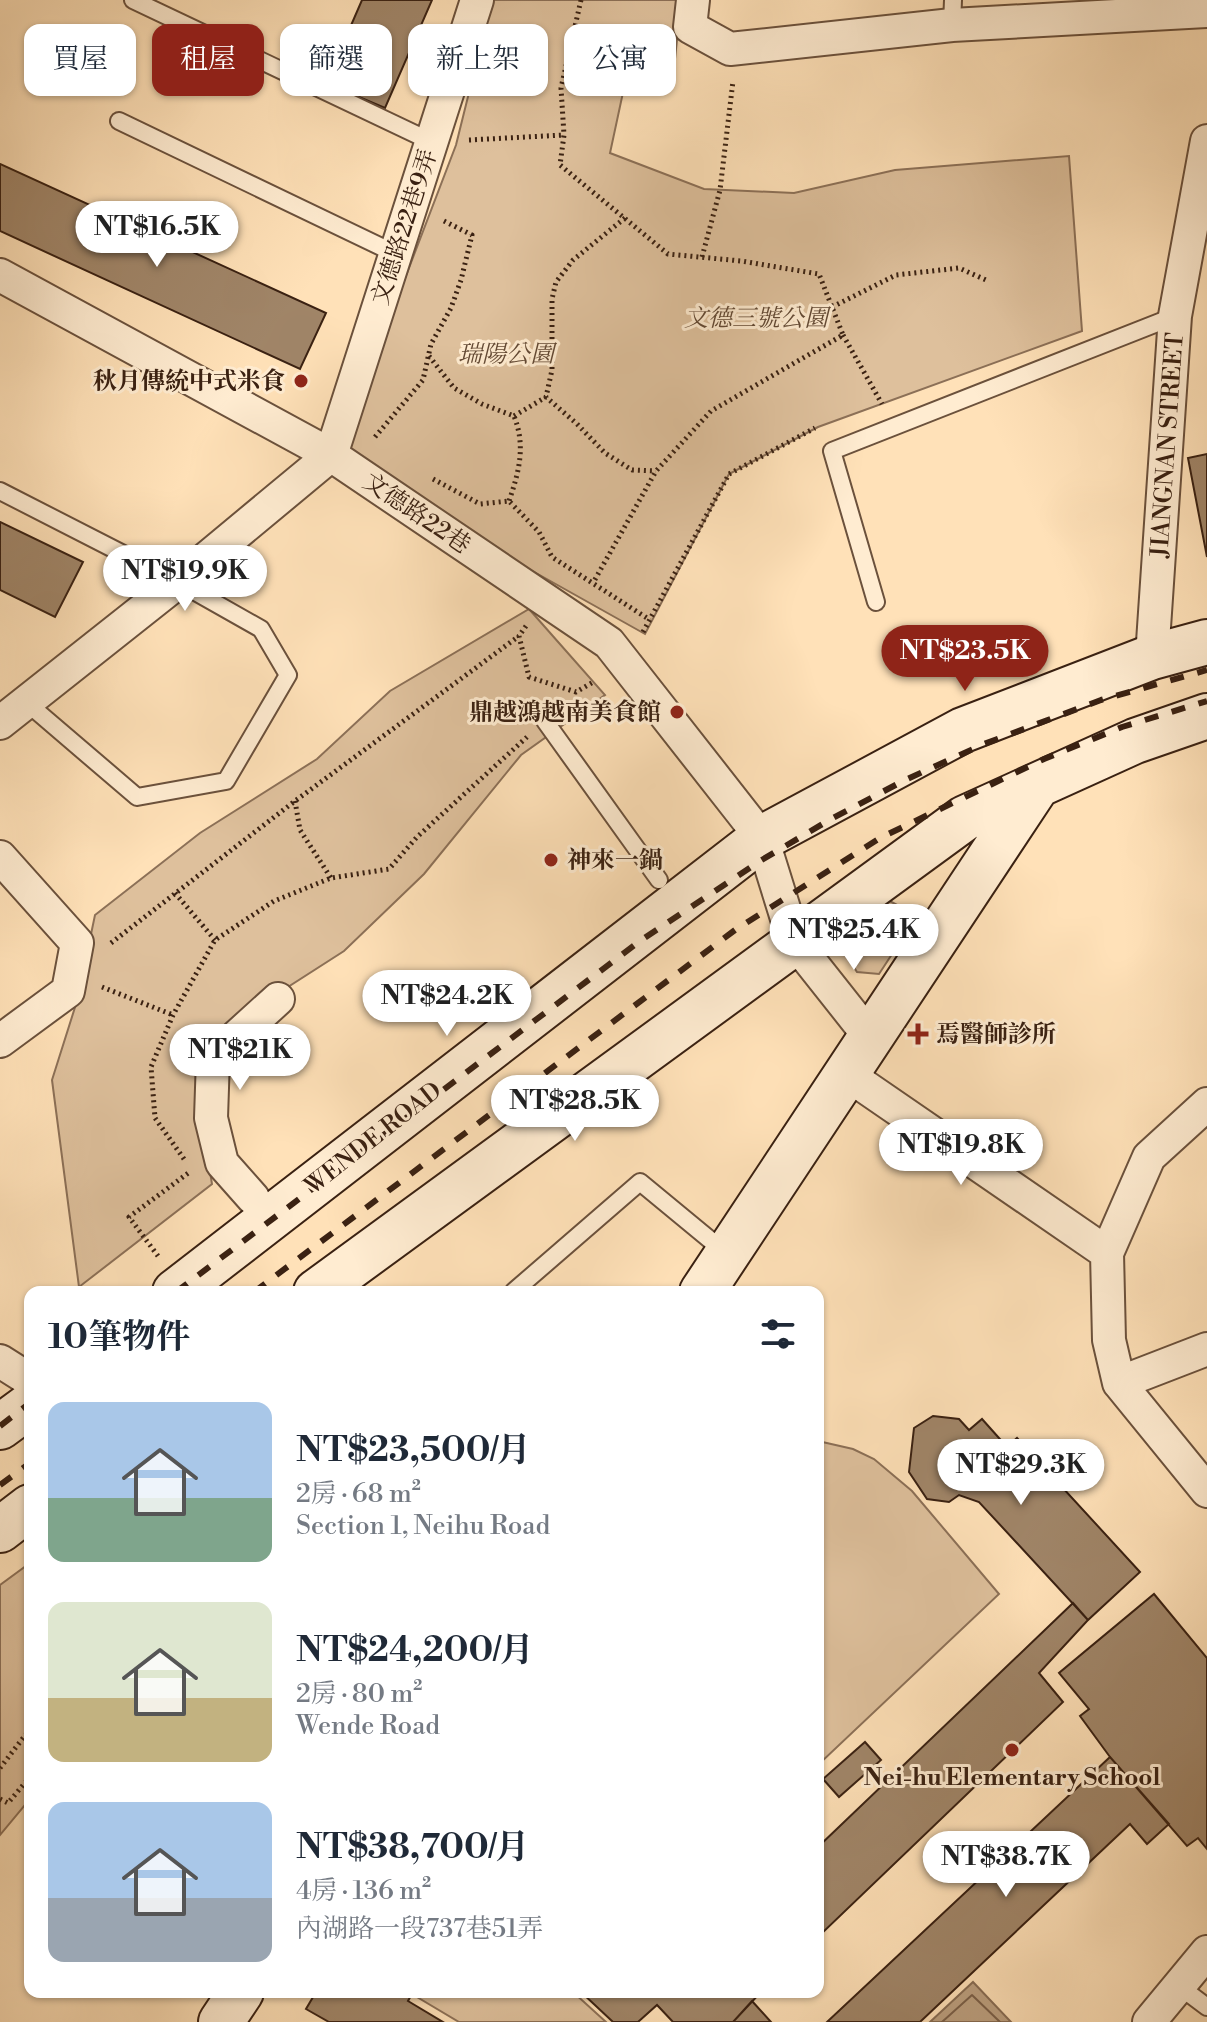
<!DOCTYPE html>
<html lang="zh-TW">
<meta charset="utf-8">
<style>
:root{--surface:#fff;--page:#f6f6f7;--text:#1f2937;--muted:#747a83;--accent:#8f2418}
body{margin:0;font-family:"Libre Bodoni","Noto Serif TC",serif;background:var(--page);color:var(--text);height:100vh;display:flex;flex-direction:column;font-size:30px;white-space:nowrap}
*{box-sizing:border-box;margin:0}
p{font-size:26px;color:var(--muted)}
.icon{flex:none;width:44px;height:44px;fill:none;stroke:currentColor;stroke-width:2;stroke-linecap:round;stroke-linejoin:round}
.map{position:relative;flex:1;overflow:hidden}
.sheet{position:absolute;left:24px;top:1286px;width:800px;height:712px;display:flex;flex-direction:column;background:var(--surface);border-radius:16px;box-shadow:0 2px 6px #0004}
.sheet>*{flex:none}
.banner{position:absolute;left:24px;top:24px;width:800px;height:72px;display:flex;gap:16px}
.price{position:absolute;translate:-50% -68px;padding:0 18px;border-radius:28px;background:#fff;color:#222;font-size:26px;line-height:52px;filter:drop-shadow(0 2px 4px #0008)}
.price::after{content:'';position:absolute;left:50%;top:48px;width:24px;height:18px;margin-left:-12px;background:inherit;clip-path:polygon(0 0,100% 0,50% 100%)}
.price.current{background:var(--accent);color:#fff}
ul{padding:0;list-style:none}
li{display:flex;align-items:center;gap:24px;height:200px;padding:0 24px}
li span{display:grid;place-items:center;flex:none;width:224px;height:160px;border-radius:16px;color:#555}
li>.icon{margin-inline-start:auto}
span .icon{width:96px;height:96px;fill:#fffc;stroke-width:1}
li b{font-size:34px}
h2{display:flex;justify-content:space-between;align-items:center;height:96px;padding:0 24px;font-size:34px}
.pill{padding:0 28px;border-radius:16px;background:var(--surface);box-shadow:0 2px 6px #0004;font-size:28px;line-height:72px}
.pill.current{background:var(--accent);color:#fff}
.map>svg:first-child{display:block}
.green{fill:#dec09c;stroke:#8c7057;stroke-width:2}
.water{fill:#bca080;stroke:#886d54;stroke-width:2}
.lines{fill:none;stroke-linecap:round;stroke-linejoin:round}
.shore{stroke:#7b6049;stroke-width:2}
.building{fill:#a08568;stroke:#3a2112;stroke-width:2}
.lane-casing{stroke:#6b513c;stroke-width:20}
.street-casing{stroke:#6b513c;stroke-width:36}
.secondary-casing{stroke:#3a2112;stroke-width:48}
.path{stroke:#3a2112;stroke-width:5;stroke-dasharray:2 4;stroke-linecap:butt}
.lane{stroke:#ffecd1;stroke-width:16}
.street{stroke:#ffecd1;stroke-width:32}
.secondary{stroke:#ffecd1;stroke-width:44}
.rail{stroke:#3a2112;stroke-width:6;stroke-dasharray:14 14;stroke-linecap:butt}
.poi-dot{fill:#8f2418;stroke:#ffecd1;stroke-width:3}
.labels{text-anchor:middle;stroke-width:6;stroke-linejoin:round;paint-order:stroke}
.street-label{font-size:24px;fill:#3a2112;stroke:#ffecd1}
.park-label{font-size:24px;font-style:italic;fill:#634934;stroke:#ffecd1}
.poi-label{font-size:24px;font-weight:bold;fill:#3a2112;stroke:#ffecd1;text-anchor:end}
</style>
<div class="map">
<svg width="1207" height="2022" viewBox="0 0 1207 2022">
<rect width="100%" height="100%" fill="#ffe1b8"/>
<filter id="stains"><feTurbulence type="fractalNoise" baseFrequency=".0025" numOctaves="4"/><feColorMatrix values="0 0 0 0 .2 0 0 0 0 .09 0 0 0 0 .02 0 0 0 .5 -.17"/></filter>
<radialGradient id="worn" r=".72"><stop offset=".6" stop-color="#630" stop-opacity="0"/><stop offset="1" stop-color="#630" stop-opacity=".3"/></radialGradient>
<path class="green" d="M492,0H681L675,59L628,69L610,153L704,189L794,193L895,170L1069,156L1082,331L818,427L729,474L645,634L511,559L342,443L456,145Z
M529,609L605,695L521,755L424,874L344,951L274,996L199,1104L212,1184L79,1287L52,1080L77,1001L95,915L200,833L317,759L390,691Z
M886,899L901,907L913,922L879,974L857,972L841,947L843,932Z
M818,1441L853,1449L874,1459L912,1491L999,1594L818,1765Z
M30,1563V1799L0,1835V1585Z
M421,1992H573L606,2022H459L417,1997Z"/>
<path class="water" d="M973,1982L1011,2022H930Z"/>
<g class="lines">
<path class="shore" d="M942,2022L972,1995L1000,2022"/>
</g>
<path class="building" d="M362,0H432L385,108L326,83Z
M0,164L326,313L300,369L0,231Z
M1207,454V557L1188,458Z
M0,522L83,562L55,617L0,590Z
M933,1416L959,1419L969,1430L982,1419L1007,1447L1017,1438L1140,1572L1088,1620L979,1502L959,1495L949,1502L927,1499L909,1472L914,1428Z
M1154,1594L1207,1658V1849L1198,1838L1187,1846L1110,1757L1080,1716L1089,1709L1059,1673Z
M1073,1603L1088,1620L1039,1673L1063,1702L818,1937V1847Z
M865,1742L881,1760L839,1797L823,1779Z
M1110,1757L1169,1824L1147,1844L1130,1824L920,2022H827Z
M316,1992H413L408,2001L443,2022H329L306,2009Z
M581,1992H761L733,2022H673L657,2005L638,2022H613Z
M752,2001L771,2022H733Z"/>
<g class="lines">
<defs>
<path id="lane" d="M133,0L432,142
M952,25L953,0
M119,121L396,254
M0,491L178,582L261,629L288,675L226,781L137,797L26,702
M876,602L832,451L1175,316
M545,721L659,880
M513,1292L640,1182L726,1253
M1179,1986L1207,2007"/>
<path id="street" d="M693,0L690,27L730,49L952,25L1207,11
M0,275L331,455L609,643L762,838L794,941L870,1037
M1152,657L1175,316L1207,141
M0,723L178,582L331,455L477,0
M0,857L77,943L68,991L0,1041
M848,1075L1107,1253
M1207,1104L1149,1157L1107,1253L1109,1340L1119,1383L1207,1491
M253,1198L222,1163L211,1118L213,1058L278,999
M0,1361L30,1380
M1119,1383L1207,1349
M1149,2022L1207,1952"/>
<path id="secondary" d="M175,1292L762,838L963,730L1152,657L1207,642
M316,1292L965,818L1135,741L1207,716
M702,1292L1037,786
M0,1427L30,1405
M0,1530L30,1507
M221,2022L241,1992"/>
</defs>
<use href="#lane" class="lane-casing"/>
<use href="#street" class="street-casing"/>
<use href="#secondary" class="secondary-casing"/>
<path class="path" d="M581,0L561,88L564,135L560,165L668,254L741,261L819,274L843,335L711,411L656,471L593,583
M469,140L564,135
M625,218L573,260L556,282L552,299V370L546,397L577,424L605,453L632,470L656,471
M702,257L720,190L733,81
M832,307L896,275L959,268L986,280
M843,335L882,404
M429,356L454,388L482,404L514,416C526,446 519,472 509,501
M514,416L546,397
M375,437L423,380L431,344L451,308L461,280L472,235L442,220
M433,479L480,504L509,501L539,532L552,557L650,620
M526,626L519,636L529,677L576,692L595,681
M643,632L729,474L815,428
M295,801L300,830L331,878
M175,893L215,940
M111,943L295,801L519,636
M102,987L173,1015
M184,1159L155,1118L151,1067L173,1015L215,940L274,901L331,878L389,869L417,837L527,737
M158,1256L129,1217L191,1171
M0,1768L30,1729
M0,1799L8,1803L30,1777"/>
<use href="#lane" class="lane"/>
<use href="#street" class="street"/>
<use href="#secondary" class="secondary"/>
<path class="rail" d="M176,1292L640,941L760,861L831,819L905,780L984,744L1101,700L1207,670
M254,1292L735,930L880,838L1044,759L1122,727L1207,701
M0,1426L30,1403
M0,1485L30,1463"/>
</g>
<g class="poi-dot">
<circle cx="301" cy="381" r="8"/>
<circle cx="677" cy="712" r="8"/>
<circle cx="551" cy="860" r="8"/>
<path d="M914 1022h8v8h8v8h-8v8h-8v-8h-8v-8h8z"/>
<circle cx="1012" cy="1750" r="8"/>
</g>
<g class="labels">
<g class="street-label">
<text transform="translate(404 227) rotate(-72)" y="8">文德路22巷9弄</text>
<text transform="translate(1167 445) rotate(-86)" y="8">JIANGNAN STREET</text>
<text transform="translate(417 513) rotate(34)" y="8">文德路22巷</text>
<text transform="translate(373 1138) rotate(-38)" y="8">WENDE ROAD</text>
</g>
<g class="park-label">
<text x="756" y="326">文德三號公園</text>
<text x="506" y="362">瑞陽公園</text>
</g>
<g class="poi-label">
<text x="285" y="389">秋月傳統中式米食</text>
<text x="661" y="720">鼎越鴻越南美食館</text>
<text x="567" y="868" text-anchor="start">神來一鍋</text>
<text x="936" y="1042" text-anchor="start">焉醫師診所</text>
<text x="1012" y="1785" text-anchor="middle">Nei-hu Elementary School</text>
</g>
</g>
<rect width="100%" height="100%" filter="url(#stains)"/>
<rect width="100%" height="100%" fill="url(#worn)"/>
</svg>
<b class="price" style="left:157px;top:269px">NT$16.5K</b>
<b class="price" style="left:185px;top:613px">NT$19.9K</b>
<b class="price current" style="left:965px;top:693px">NT$23.5K</b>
<b class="price" style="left:854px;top:972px">NT$25.4K</b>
<b class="price" style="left:447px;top:1038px">NT$24.2K</b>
<b class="price" style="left:240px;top:1092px">NT$21K</b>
<b class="price" style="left:575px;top:1143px">NT$28.5K</b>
<b class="price" style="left:961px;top:1187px">NT$19.8K</b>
<b class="price" style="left:1021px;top:1507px">NT$29.3K</b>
<b class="price" style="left:1006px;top:1899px">NT$38.7K</b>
<div class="banner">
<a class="pill">買屋</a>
<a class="pill current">租屋</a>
<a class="pill">篩選</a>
<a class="pill">新上架</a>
<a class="pill">公寓</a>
</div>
<section class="sheet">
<h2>10筆物件<svg class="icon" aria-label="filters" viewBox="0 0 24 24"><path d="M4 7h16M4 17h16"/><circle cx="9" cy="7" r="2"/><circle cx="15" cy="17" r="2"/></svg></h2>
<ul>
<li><span style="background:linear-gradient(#a9c7e8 60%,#7fa58c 0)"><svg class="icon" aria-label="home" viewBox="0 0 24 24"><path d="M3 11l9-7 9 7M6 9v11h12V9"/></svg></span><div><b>NT$23,500/月</b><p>2房 · 68 m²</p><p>Section 1, Neihu Road</p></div></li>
<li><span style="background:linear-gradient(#dfe7d0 60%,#c2b280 0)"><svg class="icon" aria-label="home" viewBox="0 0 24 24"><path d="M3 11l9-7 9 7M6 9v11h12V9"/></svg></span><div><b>NT$24,200/月</b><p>2房 · 80 m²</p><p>Wende Road</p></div></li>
<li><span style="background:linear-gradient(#a9c7e8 60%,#9aa5b1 0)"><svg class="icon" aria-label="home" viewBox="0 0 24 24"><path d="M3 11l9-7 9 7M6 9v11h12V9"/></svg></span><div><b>NT$38,700/月</b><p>4房 · 136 m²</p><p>內湖路一段737巷51弄</p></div></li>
</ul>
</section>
</div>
